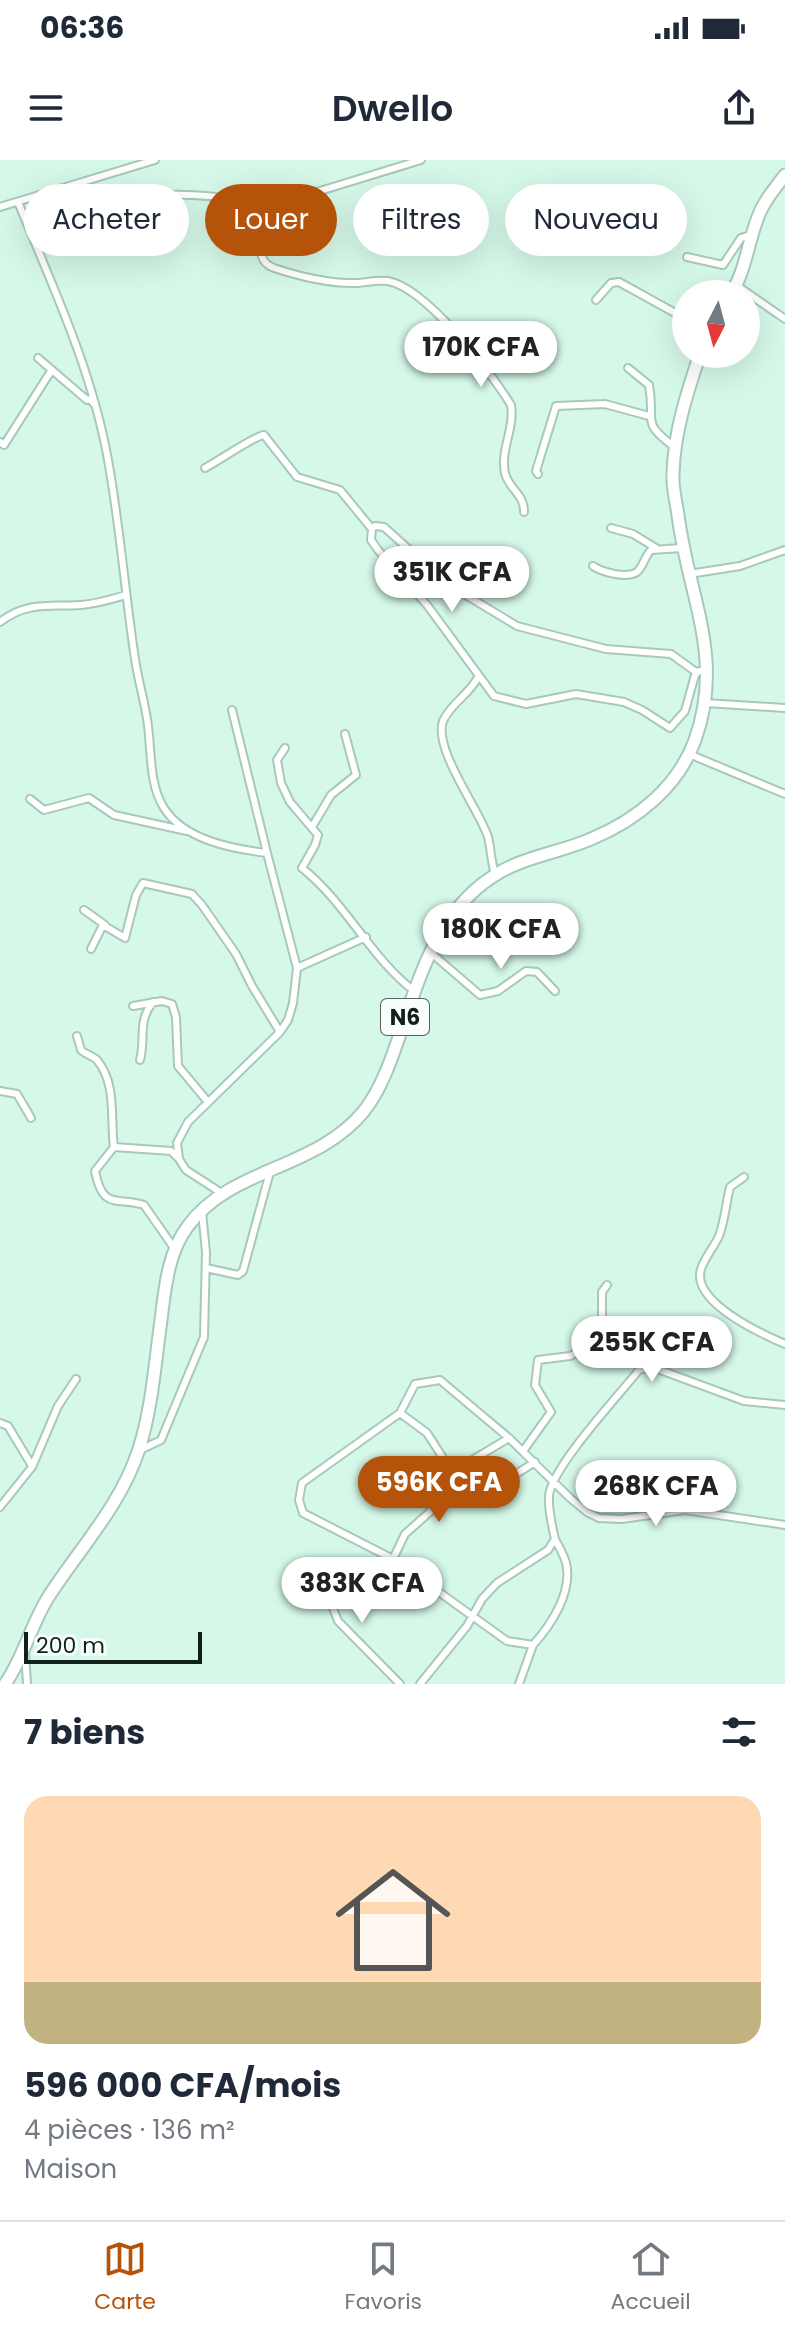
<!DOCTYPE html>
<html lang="fr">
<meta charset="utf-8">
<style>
:root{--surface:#fff;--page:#f2f2f3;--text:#1f2937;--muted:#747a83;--line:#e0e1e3;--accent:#b45309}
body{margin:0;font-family:Poppins,sans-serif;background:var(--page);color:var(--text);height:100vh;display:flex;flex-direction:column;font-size:30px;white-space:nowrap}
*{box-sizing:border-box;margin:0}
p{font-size:26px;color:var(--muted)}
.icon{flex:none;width:44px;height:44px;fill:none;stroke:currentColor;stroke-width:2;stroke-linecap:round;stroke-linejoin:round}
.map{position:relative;height:1524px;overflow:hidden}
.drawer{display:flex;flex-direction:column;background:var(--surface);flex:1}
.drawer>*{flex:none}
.guide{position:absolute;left:24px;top:24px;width:738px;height:72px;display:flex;gap:16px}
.needle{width:52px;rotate:186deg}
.tools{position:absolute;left:672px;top:120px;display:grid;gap:16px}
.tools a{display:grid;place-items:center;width:88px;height:88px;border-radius:50%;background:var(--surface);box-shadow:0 8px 32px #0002;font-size:40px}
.scale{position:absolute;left:24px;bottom:20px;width:178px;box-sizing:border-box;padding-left:8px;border:4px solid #12201a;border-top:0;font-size:22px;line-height:28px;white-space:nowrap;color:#12201a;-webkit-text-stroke:6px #f7fefb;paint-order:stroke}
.price{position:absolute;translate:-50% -68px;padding:0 18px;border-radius:28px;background:#fff;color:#222;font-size:26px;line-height:52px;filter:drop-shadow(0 2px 4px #0008)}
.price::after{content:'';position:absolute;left:50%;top:48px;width:24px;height:18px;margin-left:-12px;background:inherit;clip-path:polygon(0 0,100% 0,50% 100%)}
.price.selected{background:var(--accent);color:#fff}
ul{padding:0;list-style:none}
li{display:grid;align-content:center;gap:16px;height:424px;padding:0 24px}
li span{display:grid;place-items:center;height:248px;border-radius:24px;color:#555}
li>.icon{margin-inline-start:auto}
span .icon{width:144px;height:144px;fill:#fffc;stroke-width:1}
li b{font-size:34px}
h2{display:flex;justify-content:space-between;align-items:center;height:96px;padding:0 24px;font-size:34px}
.tag{padding:0 28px;border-radius:36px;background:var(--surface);box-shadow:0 8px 32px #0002;font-size:28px;line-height:72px}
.tag.selected{background:var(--accent);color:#fff}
.status{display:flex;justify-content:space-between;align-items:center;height:56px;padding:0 40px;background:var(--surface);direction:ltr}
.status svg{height:22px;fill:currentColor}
header{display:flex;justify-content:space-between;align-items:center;height:104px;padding:0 24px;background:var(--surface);font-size:36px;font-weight:600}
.tabs{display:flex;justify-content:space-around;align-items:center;height:112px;border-top:2px solid var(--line);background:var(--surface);font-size:22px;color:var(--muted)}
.tabs a{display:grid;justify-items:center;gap:4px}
.tabs .selected{color:var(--accent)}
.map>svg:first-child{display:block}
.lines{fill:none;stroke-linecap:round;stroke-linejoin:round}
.minor-casing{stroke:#a7c9ba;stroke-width:10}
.trunk-casing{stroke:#a7c9ba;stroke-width:15}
.minor{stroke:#fff;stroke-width:6}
.trunk{stroke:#fff;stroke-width:11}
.labels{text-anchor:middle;stroke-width:6;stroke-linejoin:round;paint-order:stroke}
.shield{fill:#f7fefb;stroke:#57635e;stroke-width:2}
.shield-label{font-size:22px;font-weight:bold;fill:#12201a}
</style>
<div class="status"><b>06:36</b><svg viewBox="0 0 49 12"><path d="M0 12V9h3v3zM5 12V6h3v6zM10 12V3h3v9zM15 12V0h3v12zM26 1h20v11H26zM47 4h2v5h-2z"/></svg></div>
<header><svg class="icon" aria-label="menu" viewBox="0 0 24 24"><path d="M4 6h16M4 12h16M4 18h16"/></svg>Dwello<svg class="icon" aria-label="share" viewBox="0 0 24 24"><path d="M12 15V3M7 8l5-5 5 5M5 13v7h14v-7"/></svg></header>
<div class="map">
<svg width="785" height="1524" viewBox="0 0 785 1524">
<rect width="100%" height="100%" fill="#d5f8e8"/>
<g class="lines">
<defs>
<path id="minor" d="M49,32L59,38C92,36 240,27 258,49C273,69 247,98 274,108C301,117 330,124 358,123C368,122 378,120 388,121C426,128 491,212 511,245C515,268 500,290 505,313C508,328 525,335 524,352
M18,42C53,127 92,210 108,300C120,366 125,433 135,499C138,520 144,539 147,559C152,588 148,623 164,648C184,680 233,689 267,693L297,808L293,843L288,860L280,872L188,962L177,983L179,999L186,1010L223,1034
M0,47L155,0
M258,50L421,0
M687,97L723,105L741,78L753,74
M736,125L785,159
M596,140L611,123L619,122L686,159
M38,198L87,240L92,239L93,243
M628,208L649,225C656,263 639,261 676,288
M0,282L4,285L51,211
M205,308C219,301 254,276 264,275L297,317L340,330L372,369L371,380L378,390L427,445L494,536L526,544L576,534L624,542L642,550L670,568L685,551L695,515L699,511H708
M538,314L536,311L556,246L605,244L649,256
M611,368L633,374L656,388
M372,369L375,366L384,367L446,423L517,466L606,489L671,494L696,512
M593,406C602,412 626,419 637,412C643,407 645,396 651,390L682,388
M689,414L740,406L785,390
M0,462C28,441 49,447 81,445C97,444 112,439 126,435
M478,517C470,534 450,544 443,561C433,589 479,649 488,677C491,689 491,702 495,714
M706,543L785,548
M232,550L267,693
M285,588L277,600L281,623L290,642L318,675L315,685L302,708C346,743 370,797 414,831
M689,594L785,634
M30,639L44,650L89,638L114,655L187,671
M312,667L331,635L356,615L345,574
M84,750L105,765
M91,789L103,765L125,778L136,735L143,723L192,734L202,745L236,794L252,826L280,872
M430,792L480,835L498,831L526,811L537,812L555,831
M297,808L366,777
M133,846L162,841L172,844L176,857L178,906L208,942
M77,876L81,890C85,894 93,896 97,900C117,924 110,958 114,987L171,991L179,999
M140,900C146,877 137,862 153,842
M0,931L17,934L31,958
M114,987L95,1011C103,1052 118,1036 144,1045L174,1088
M744,1017L730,1027C726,1043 725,1060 719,1076C714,1087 705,1097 701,1109C691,1142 762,1174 785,1184
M206,1108L238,1115L243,1111L270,1012
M400,1253L427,1273L452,1312
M0,1263L8,1266L32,1306
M138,1291L161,1280L204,1177L206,1092L202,1052
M523,1291L551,1252L535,1225L538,1200L570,1196L588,1187L602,1157V1132L607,1125
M494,1328L535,1302
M0,1347L32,1307L58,1246L76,1219
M555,1379C559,1387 564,1395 566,1403C573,1432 551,1465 533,1485L507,1481L393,1399L303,1353L299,1340L302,1323L400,1253L415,1224L440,1220L509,1278L570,1338L587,1352L599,1358L622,1359L685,1350L785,1365
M393,1399L405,1374L450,1334L447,1315L509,1278
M305,1429L331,1443L338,1461L400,1524
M25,1492L27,1524
M420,1524L467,1466L482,1439L497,1423L548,1390L555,1379C552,1366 548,1350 549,1336C551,1308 619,1235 639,1210L652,1207L744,1241L785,1245
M519,1524L533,1485"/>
<path id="trunk" d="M731,134C747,108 748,79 760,52C766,38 776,27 785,15
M5,1524C24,1497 31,1464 49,1436C80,1388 121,1345 139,1289C152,1248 155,1203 161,1160C165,1128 168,1092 188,1066C231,1007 316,1010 364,951C381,929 390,903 399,877C419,818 437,753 492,717C521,697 559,693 591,679C637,660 678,627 695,580C725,497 688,436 678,355C676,341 672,327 673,314C674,272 687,233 700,194"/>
</defs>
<use href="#minor" class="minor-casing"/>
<use href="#trunk" class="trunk-casing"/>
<use href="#minor" class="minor"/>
<use href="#trunk" class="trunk"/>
</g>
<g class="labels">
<rect class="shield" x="381" y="839" width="48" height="36" rx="6"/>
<g class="shield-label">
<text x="405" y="865">N6</text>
</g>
</g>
</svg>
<div class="tools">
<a><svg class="needle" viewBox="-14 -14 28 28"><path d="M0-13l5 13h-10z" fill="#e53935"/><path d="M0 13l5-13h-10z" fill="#747a83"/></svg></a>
</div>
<div class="scale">200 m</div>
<b class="price" style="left:481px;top:229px">170K CFA</b>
<b class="price" style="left:452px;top:454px">351K CFA</b>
<b class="price" style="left:501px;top:811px">180K CFA</b>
<b class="price" style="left:652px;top:1224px">255K CFA</b>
<b class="price selected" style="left:439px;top:1364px">596K CFA</b>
<b class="price" style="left:656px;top:1368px">268K CFA</b>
<b class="price" style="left:362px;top:1465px">383K CFA</b>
<div class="guide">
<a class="tag">Acheter</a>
<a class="tag selected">Louer</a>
<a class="tag">Filtres</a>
<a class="tag">Nouveau</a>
</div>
</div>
<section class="drawer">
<h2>7 biens<svg class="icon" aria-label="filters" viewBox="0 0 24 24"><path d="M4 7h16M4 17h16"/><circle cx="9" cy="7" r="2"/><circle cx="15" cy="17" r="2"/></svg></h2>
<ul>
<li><span style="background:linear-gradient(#ffd9b3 75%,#c2b280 0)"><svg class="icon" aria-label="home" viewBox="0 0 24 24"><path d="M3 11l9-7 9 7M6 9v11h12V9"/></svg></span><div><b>596 000 CFA/mois</b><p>4 pièces · 136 m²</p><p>Maison</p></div></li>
</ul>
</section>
<nav class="tabs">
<a class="selected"><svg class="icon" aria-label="map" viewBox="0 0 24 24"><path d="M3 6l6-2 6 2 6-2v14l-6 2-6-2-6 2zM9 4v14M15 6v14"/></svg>Carte</a>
<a><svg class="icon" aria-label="saved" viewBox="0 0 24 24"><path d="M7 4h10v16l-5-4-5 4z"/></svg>Favoris</a>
<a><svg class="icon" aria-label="home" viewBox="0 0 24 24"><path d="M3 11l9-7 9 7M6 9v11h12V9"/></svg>Accueil</a>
</nav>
